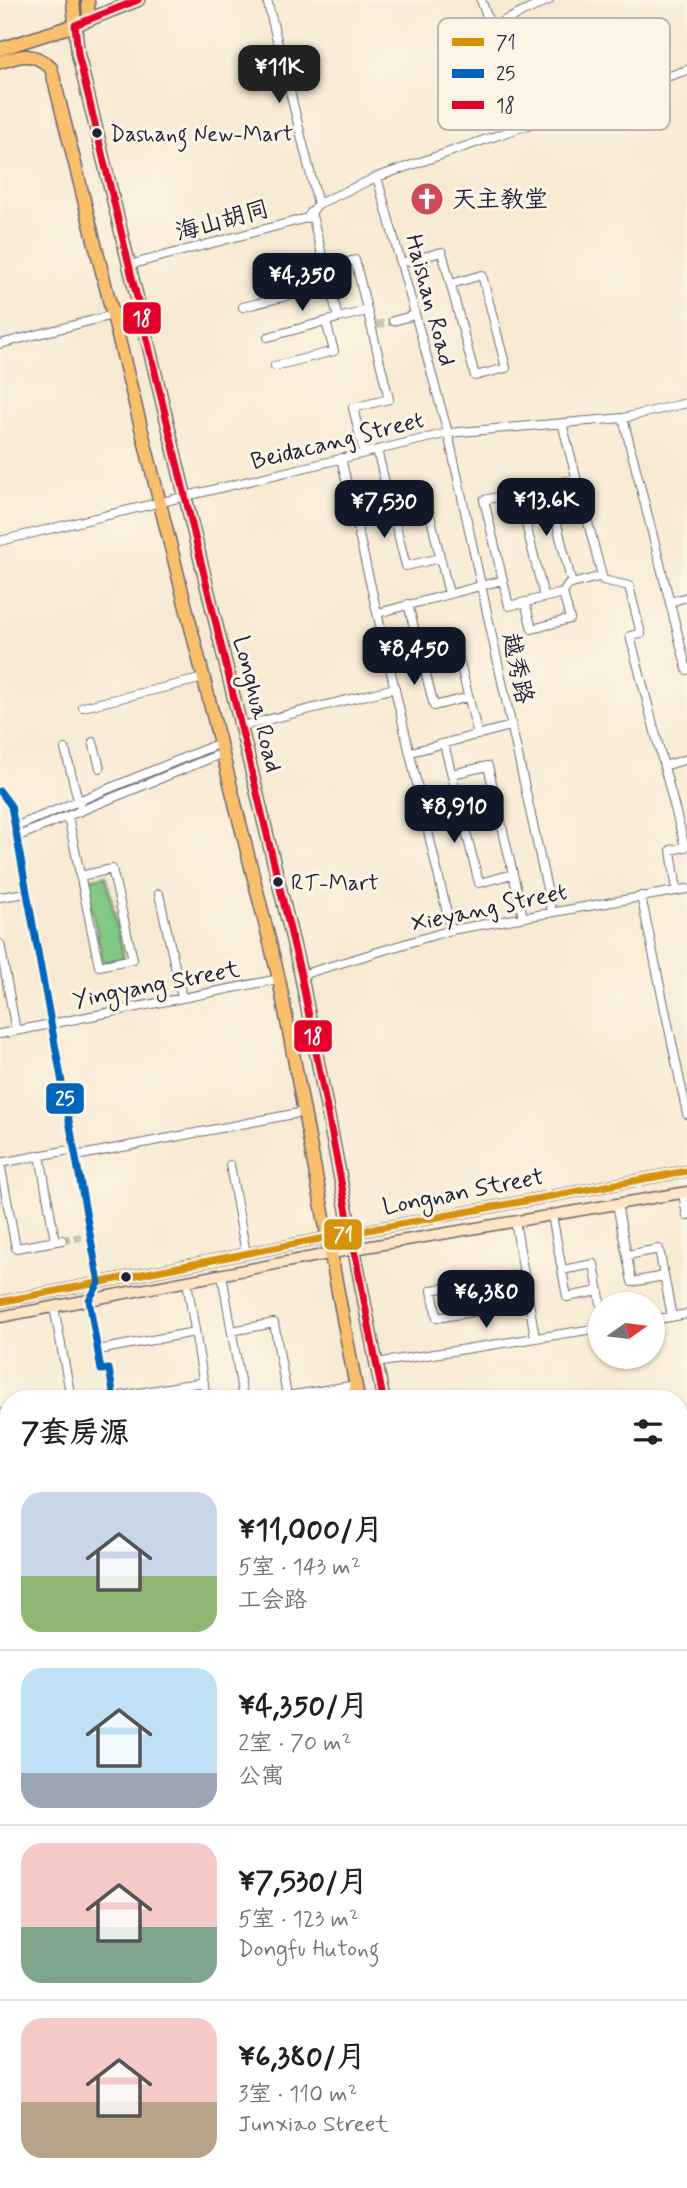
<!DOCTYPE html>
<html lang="zh">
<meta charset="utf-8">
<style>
:root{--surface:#fff;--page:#f2f2f2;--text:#202124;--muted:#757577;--line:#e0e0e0;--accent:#111827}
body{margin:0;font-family:Mynerve,"LXGW WenKai TC",sans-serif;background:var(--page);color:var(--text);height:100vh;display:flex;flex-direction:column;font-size:26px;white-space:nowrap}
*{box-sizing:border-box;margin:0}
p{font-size:23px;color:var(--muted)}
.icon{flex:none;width:38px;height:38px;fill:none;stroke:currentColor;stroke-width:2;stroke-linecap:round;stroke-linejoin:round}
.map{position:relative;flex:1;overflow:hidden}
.sheet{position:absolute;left:0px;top:1390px;width:688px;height:800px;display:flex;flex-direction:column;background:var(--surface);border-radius:28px 28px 0 0;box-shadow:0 2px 5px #0004}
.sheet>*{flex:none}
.needle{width:46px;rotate:76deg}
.fabs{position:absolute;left:588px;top:1292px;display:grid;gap:14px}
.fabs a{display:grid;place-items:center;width:77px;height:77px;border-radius:50%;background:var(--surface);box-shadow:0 2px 5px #0004;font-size:35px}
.price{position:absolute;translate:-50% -60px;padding:0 16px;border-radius:14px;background:var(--accent);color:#fff;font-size:23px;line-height:46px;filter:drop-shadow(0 2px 4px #0008)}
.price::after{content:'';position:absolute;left:50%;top:42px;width:21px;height:16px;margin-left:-10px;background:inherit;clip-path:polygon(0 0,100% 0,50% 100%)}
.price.current{background:#222;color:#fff}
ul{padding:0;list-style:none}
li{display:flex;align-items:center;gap:21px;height:175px;padding:0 21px}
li+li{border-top:2px solid var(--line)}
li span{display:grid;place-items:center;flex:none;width:196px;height:140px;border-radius:21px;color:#555}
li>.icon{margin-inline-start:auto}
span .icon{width:84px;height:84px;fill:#fffc;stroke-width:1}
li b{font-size:30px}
h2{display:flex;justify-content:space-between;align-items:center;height:84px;padding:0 21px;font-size:30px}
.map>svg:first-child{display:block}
.green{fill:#80c783;stroke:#51745f;stroke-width:2}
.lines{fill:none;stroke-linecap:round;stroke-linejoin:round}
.minor-tunnel{stroke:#ccc2b5;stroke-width:8;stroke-dasharray:8 4;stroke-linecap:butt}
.minor-casing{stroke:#6d6870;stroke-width:10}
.tertiary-casing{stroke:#6d6870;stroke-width:12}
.secondary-casing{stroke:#6d6870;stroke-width:13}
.primary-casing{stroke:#6d6870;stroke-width:15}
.minor{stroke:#fff;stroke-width:8}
.tertiary{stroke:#fff;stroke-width:10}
.secondary{stroke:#fde5c5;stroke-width:10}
.primary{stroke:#f9bf6d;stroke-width:12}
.bus-1-casing{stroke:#fcf5e5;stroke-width:12}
.bus-2-casing{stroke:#fcf5e5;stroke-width:12}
.bus-3-casing{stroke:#fcf5e5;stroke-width:12}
.bus-1{stroke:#d79209;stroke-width:7}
.bus-2{stroke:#0065bd;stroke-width:7}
.bus-3{stroke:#e4002b;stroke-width:7}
.bus-dot{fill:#22223b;stroke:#fcf5e5;stroke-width:2.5}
.labels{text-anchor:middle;stroke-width:6;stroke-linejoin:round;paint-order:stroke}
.bus-label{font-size:22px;fill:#22223b;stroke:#fcf5e5;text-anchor:start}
.poi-label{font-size:24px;fill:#22223b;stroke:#fcf5e5;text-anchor:start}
.street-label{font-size:24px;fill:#22223b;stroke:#fcf5e5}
.key{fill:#fcf5e5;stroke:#bbb6b2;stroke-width:2}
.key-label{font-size:19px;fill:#22223b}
.line-badge{stroke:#fcf5e5;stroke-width:2.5}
.badge-label{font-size:19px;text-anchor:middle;font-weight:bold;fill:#fff}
</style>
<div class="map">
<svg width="687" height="2188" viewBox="0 0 687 2188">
<rect width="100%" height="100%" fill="#fcf5e5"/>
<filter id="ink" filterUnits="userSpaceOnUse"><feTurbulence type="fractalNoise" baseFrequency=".0143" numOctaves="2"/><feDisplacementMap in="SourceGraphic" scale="14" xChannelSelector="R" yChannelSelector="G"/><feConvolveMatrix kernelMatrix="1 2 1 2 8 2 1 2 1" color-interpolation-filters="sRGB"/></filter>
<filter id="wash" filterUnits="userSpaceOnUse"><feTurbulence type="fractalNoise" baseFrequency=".00686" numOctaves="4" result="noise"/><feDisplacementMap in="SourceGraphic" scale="28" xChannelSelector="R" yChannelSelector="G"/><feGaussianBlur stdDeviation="1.57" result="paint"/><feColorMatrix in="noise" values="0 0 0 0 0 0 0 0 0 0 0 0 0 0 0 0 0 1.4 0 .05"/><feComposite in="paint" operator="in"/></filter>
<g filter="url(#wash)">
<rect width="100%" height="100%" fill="#f7ead3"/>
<path class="green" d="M106,875L124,958L103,963L85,880Z"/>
</g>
<g filter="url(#ink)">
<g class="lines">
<path class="minor-tunnel" d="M376,325L393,321
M62,1240L81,1237"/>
<defs>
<path id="minor" d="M267,0L318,204
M481,0L491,27L549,0
M377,177L448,433L552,912
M400,263L442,252L475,376L506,368L482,275L451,284
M129,265L307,218L318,204L377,177L687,70
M325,268L355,260L389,399L353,408L364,453
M243,307L330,285L311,212
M338,318L367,311
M393,321L415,315
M268,337L338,318L330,285
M0,344L113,315
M275,366L334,351L326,322
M623,418L687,670
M562,423L603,580L629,586L641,634L630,636L685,847L671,850L677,891
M377,450L406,566L440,558
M341,458L451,930
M576,479L484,500L509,606L563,593L568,585L602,576
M547,485L572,584
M518,492L544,597
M390,503L425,494L449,594
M0,541L448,433L623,418L687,403
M525,602L532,629L570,619L563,593
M670,602L687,597
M408,604L434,706L469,697
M378,613L503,580
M419,648L454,639L478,735
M83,707L204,678
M242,726L395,688
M93,742L100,768
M444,744L479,883L513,874
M65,749L79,804
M411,752L511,726
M664,766L687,759
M452,774L488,766L523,917
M0,791L11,806L99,1283L89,1300L101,1370L109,1369L114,1398
M68,816L99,966L133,959L112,869L80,876
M15,827L220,743
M16,837L223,753
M159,894L182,998
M641,896L687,1114
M0,897L27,893
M0,944L16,1031
M301,975L451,930L687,889
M0,1034L279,979
M40,1155L55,1241
M76,1156L304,1112
M0,1163L16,1248L62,1240
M0,1163L75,1149
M230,1165L246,1254
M683,1193L687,1216
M617,1204L632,1282L664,1276
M552,1215L567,1297L599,1291
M515,1221L535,1337
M627,1255L659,1249L672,1317
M562,1270L594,1264L601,1304
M222,1274L243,1398
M524,1274L432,1290L437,1318L529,1302
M187,1281L206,1398
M54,1307L71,1398
M653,1320L687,1314
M232,1331L274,1323L287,1396
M98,1350L195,1332
M376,1363L600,1328
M114,1397L204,1382
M275,1398L356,1385
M0,1414L9,1412
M679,1570L687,1569
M0,1587L9,1586
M679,1657L687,1655
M1,1869L9,1912
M679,1873L687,1871
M0,2051L9,2049
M679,2140L687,2184
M28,2180L29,2188
M58,2180L59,2188
M0,2183L16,2180"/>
<path id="tertiary" d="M679,1742L687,1740
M0,1869L9,1867"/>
<path id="secondary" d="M0,1302L330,1237L687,1171
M0,1317L354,1249L687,1192"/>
<path id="primary" d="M88,0L89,20
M138,0L75,25L78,54L301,975L383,1398
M0,49L75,25L73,0
M0,62C22,55 33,51 51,68L279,979L358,1398
M506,2180L508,2188
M531,2180L532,2188"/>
</defs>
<use href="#minor" class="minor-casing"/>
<use href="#tertiary" class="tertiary-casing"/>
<use href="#secondary" class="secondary-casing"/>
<use href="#primary" class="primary-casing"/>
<use href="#minor" class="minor"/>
<use href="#tertiary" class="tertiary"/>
<use href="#secondary" class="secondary"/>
<use href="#primary" class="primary"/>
<defs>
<path id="bus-1" d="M0,1302L330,1237L687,1171"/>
<path id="bus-2" d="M0,791L11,806L99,1283L89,1300L101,1370L109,1369L114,1398"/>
<path id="bus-3" d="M138,0L75,25L78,54L301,975L383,1398"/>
</defs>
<use href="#bus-1" class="bus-1-casing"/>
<use href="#bus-2" class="bus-2-casing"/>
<use href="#bus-3" class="bus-3-casing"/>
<use href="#bus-1" class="bus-1"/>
<use href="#bus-2" class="bus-2"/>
<use href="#bus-3" class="bus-3"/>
</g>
</g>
<defs>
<symbol id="church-disc" viewBox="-11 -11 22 22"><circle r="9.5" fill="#d1495b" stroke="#fcf5e5"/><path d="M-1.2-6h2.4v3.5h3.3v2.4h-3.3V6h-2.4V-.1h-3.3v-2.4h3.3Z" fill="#fff"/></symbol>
</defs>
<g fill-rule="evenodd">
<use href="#church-disc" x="408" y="180" width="38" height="38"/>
</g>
<g class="bus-dot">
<circle cx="97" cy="133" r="6"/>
<circle cx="278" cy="882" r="6"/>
<circle cx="126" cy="1277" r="6"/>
</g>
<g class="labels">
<g class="bus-label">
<text x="110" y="141">Dashang New-Mart</text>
<text x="291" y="890">RT-Mart</text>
</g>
<g class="poi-label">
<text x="452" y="207">天主教堂</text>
</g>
<g class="street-label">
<text transform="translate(222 220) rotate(-15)" y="8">海山胡同</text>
<text transform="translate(431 300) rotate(75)" y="8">Haishan Road</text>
<text transform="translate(337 440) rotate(-14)" y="8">Beidacang Street</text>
<text transform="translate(518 668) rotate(78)" y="8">越秀路</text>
<text transform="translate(258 704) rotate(76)" y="8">Longhua Road</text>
<text transform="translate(489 907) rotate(-12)" y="8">Xieyang Street</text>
<text transform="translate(156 984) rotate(-11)" y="8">Yingyang Street</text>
<text transform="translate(463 1191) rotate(-11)" y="8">Longnan Street</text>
</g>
</g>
<rect x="438" y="18" width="232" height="112" rx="10" class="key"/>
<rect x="452" y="38" width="32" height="8" fill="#d79209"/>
<rect x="452" y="69" width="32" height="9" fill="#0065bd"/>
<rect x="452" y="101" width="32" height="8" fill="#e4002b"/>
<g class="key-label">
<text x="496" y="49">71</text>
<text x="496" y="80">25</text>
<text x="496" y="112">18</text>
</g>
<g class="line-badge">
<rect x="122" y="301" width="40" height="34" rx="7" fill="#e4002b"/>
<rect x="293" y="1019" width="40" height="34" rx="7" fill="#e4002b"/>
<rect x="45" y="1082" width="40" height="33" rx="7" fill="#0065bd"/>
<rect x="323" y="1218" width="40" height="33" rx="7" fill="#d79209"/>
</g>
<g class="badge-label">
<text x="142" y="325">18</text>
<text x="313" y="1043">18</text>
<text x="65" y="1105">25</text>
<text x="343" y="1241">71</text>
</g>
</svg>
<div class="fabs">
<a><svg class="needle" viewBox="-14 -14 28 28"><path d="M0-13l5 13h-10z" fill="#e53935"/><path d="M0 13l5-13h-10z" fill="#757577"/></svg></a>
</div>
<b class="price current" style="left:279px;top:105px">¥11K</b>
<b class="price" style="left:302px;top:313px">¥4,350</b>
<b class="price" style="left:546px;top:538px">¥13.6K</b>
<b class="price" style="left:384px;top:540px">¥7,530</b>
<b class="price" style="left:414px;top:687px">¥8,450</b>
<b class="price" style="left:454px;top:845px">¥8,910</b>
<b class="price" style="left:486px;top:1330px">¥6,380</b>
<section class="sheet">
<h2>7套房源<svg class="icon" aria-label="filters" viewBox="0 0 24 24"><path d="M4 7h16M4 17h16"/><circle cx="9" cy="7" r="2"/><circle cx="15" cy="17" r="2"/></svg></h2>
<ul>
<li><span style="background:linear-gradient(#c9d6e8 60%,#8fb573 0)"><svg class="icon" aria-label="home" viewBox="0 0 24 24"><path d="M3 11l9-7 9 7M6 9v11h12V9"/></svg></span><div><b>¥11,000/月</b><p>5室 · 143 m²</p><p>工会路</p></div></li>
<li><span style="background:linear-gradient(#bfe0f5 75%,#9aa5b1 0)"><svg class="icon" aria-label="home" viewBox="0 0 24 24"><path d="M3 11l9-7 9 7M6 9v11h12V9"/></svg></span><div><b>¥4,350/月</b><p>2室 · 70 m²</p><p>公寓</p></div></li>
<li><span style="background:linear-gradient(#f6c9c9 60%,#7fa58c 0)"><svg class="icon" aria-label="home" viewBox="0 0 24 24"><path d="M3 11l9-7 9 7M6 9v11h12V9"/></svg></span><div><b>¥7,530/月</b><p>5室 · 123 m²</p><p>Dongfu Hutong</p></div></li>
<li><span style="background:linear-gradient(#f6c9c9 60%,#b9a48a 0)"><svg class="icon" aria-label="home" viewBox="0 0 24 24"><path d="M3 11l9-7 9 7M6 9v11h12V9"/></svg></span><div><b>¥6,380/月</b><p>3室 · 110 m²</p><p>Junxiao Street</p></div></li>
</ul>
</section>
</div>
